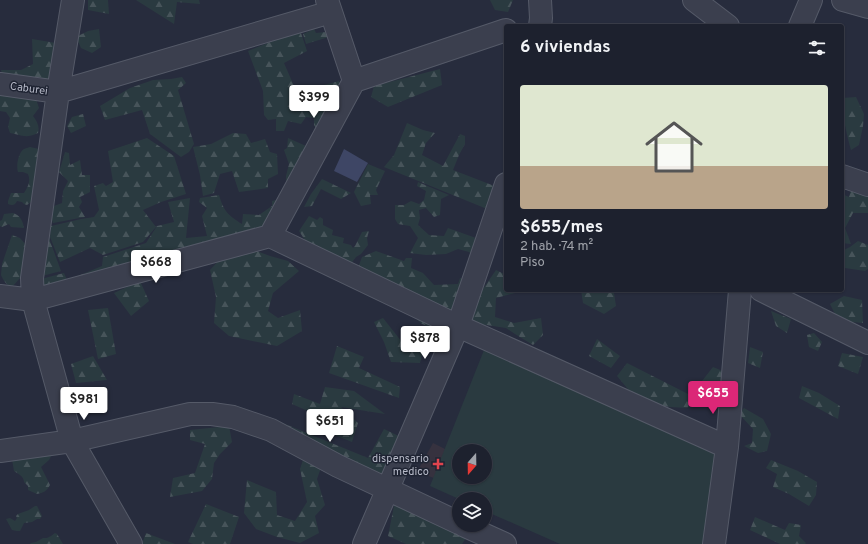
<!DOCTYPE html>
<html lang="es">
<meta charset="utf-8">
<style>
:root{--surface:#1d212e;--page:#2a2e3a;--text:#f1f3f6;--muted:#a0a3aa;--line:#3b3e4a;--accent:#db2777}
body{margin:0;font-family:Overpass,sans-serif;background:var(--page);color:var(--text);height:100vh;display:flex;flex-direction:column;font-size:15px;white-space:nowrap}
*{box-sizing:border-box;margin:0}
p{font-size:13px;color:var(--muted)}
.icon{flex:none;width:22px;height:22px;fill:none;stroke:currentColor;stroke-width:2;stroke-linecap:round;stroke-linejoin:round}
.map{position:relative;flex:1;overflow:hidden}
.drawer{position:absolute;left:504px;top:24px;width:340px;height:268px;display:flex;flex-direction:column;background:var(--surface);border-radius:4px;box-shadow:0 1px 3px #0004,0 0 0 1px var(--line)}
.drawer>*{flex:none}
.needle{width:26px;rotate:200deg}
.fabs{position:absolute;left:452px;top:444px;display:grid;gap:8px}
.fabs a{display:grid;place-items:center;width:40px;height:40px;border-radius:50%;background:var(--surface);box-shadow:0 1px 3px #0004,0 0 0 1px var(--line);font-size:20px}
.price{position:absolute;translate:-50% -34px;padding:0 9px;border-radius:4px;background:#fff;color:#222;font-size:13px;line-height:26px;filter:drop-shadow(0 1px 2px #0008)}
.price::after{content:'';position:absolute;left:50%;top:24px;width:12px;height:9px;margin-left:-6px;background:inherit;clip-path:polygon(0 0,100% 0,50% 100%)}
.price.on{background:var(--accent);color:#fff}
ul{padding:0;list-style:none}
li{display:grid;align-content:center;gap:8px;height:212px;padding:0 16px}
li+li{border-top:1px solid var(--line)}
li span{display:grid;place-items:center;height:124px;border-radius:4px;color:#555}
li>.icon{margin-inline-start:auto}
span .icon{width:72px;height:72px;fill:#fffc;stroke-width:1}
li b{font-size:17px}
h2{display:flex;justify-content:space-between;align-items:center;height:48px;padding:0 16px;font-size:17px}
.map>svg:first-child{display:block}
.medical{fill:#36323f}
.green{fill:#2a3a40;fill-rule:evenodd}
.forest{fill:url(#forest-firs)}
.water{fill:#3e4665}
.lines{fill:none;stroke-linecap:round;stroke-linejoin:round}
.minor-casing{stroke:#555a68;stroke-width:24}
.minor{stroke:#3b3f4e;stroke-width:22}
.health-dot{fill:#e0444e;stroke:#1f2433;stroke-width:1.5}
.labels{text-anchor:middle;stroke-width:3;stroke-linejoin:round;paint-order:stroke}
.street-label{font-size:11px;fill:#b7bac8;stroke:#1f2433}
.poi-label{font-size:11px;fill:#b7bac8;stroke:#1f2433;text-anchor:end}
</style>
<div class="map">
<svg width="868" height="544" viewBox="0 0 868 544">
<defs>
<pattern id="forest-firs" width="22" height="20" patternUnits="userSpaceOnUse"><rect width="22" height="20" fill="#2a3a40"/><path d="M5 1l3.5 6h-7zM16 11l3.5 6h-7z" fill="#47545a"/></pattern>
</defs>
<rect width="100%" height="100%" fill="#272c3d"/>
<path class="medical" d="M433,443L457,455L445,482L417,472Z"/>
<path class="green" d="M484,350L727,459L713,544H560L485,511V499H459L430,486ZM459,451H485V477H459Z"/>
<path class="forest" d="M88,0H108L109,14L88,10Z
M136,0H199L200,4L177,2L174,24Z
M490,0H513L508,12L495,10Z
M331,24L332,36L306,44L303,34L314,29L316,33L326,32Z
M99,29L101,47L92,53L81,48L76,37L88,31Z
M300,30L307,51L284,63L294,86L304,85L309,100L323,97L324,85L339,81L341,91L317,129L314,125V118L306,117L301,124L288,121L284,131H276V119L268,120L264,115L263,91L248,51Z
M32,39L56,43L53,82L3,77L1,70H21L33,64Z
M440,69L442,85L388,107L371,97L374,86Z
M182,77L186,83L178,90L194,144L189,152L181,157L150,134L142,110L105,120L100,106L130,88L153,80L171,79Z
M0,89L36,99L39,108L33,116C37,121 40,127 38,133C25,139 22,135 10,133L8,127L10,118L6,112L0,111Z
M842,95L843,98L856,97L864,114L863,126L859,145L851,150C846,132 842,113 842,95Z
M83,114L86,126L71,133L67,126L72,117Z
M407,123L423,130L435,133L426,143L422,155L443,166L460,134L465,136V144L459,155L453,170L497,187L492,211L384,167L394,155Z
M233,133L246,134L251,143L265,139L270,152L277,154L278,174L268,179V188L239,192L232,171L220,174L214,193L203,196L200,175L193,147L211,144Z
M147,138L174,156L186,194L161,202L143,210L156,227L143,242L103,255L90,248L60,262L50,237L51,226L81,219L94,217L99,210L94,186L103,183L106,186L113,182L108,151Z
M288,138L315,150L286,196V176L289,164L284,150L287,148Z
M30,147L39,149L43,164L33,197L31,202L27,205L24,204L22,202L17,201C15,205 13,206 8,204V201L11,193H24C28,187 31,181 28,174L23,172H18C16,166 18,153 24,149C26,148 28,148 30,147Z
M65,152L69,153L70,165L80,160L82,175H90V192L80,197L82,202L79,207L85,217L53,223L49,214L54,206L62,203L63,191L68,181L59,172Z
M368,164L385,171L376,190L378,195H370L371,204L361,206L354,192Z
M322,179L351,193L341,199L321,189L312,206L304,207L311,194Z
M418,182L449,195L441,199L440,215L434,217L426,208L419,210L420,218L418,225L429,235L444,236L448,228L476,238L475,257L469,252L458,249L446,254L426,255L410,253L418,238L410,226L398,224L395,219V205H404L411,201L419,204L424,200L426,191L417,186Z
M852,185L868,189V213H853L845,228L851,244L842,243V194L849,197Z
M219,195C224,212 228,215 242,224L243,214L259,215L272,206V201L276,200L284,216L279,230L73,301L71,293L52,299L41,279L64,273L70,287L68,279L78,276L102,266L103,257L146,243L157,226L174,222L168,202L190,198L186,238L207,236L202,216L207,208L199,202L200,198Z
M13,213C20,215 23,221 24,228L11,227L9,224L2,227L0,226V221L2,220L4,214Z
M309,216L317,220L320,217L323,219V225L333,230L332,235L344,238L343,243L351,245L353,248L355,246L362,232L369,231L367,238L368,245L361,254L356,257L350,265L314,254L299,231Z
M12,235L20,238L26,245L23,265L21,277L12,287C6,285 4,281 1,275L2,264Z
M49,238L61,271L42,276L37,247Z
M858,241L868,245V269L865,271L845,268L842,263V251L850,247Z
M249,248L270,256L288,261L299,271L273,293L268,311L278,318L300,310L302,331L277,346L229,336L214,323L216,297L210,270L222,257Z
M376,251L404,261L406,258H412L411,268L423,273L434,285L458,284L460,278L470,281L464,316L437,329L422,324L409,312L394,283L391,285L357,271L362,257Z
M496,270L506,275V290H520L519,292L496,298L495,317L514,323L541,318L543,335L533,345L515,334L506,328L467,322L476,299Z
M140,281L149,301L131,316L114,293Z
M581,290H614V293L616,306L604,314L583,303Z
M844,296L862,300L863,323L851,322L836,316L830,304Z
M108,308L116,354L98,359L88,310Z
M771,311L791,319L787,333L776,326Z
M383,318L402,342L424,347L420,363L391,362L384,342L374,322Z
M814,333L822,342L818,351L809,347L807,335Z
M597,339L620,356L611,368L589,356Z
M337,346L364,357L359,368L400,387L399,398L329,373Z
M750,347L763,352L760,368L748,363Z
M842,353L863,357L858,374L838,366Z
M93,356L107,380L76,383L71,364Z
M627,363L690,395L688,408L670,407L658,405L632,394L617,376Z
M713,367L725,372L721,382L714,394L702,381Z
M802,386L819,393L840,406L838,419L799,398Z
M325,387L354,391L385,414L341,407L358,423L352,442L315,427L310,412L292,404L294,394L320,404Z
M744,408L763,419L771,434L767,451L758,453L744,446L752,443L753,429L739,414Z
M280,422L368,458L384,429L403,438L385,484L271,435Z
M229,426L232,442L220,454L214,463L212,479L202,491L170,497L173,478L195,473L205,444L190,440V430Z
M46,454L51,456L49,460L41,467L50,485C47,491 43,493 37,494L28,490V486L24,482C24,477 19,474 14,471L12,459Z
M305,454L323,462L317,479L325,505L315,516L319,533L300,543L277,537L256,529L244,513L247,480L276,492L277,515L295,521L307,502L300,469Z
M771,460L798,471L817,482L816,495L809,506L789,494L773,487L777,474L766,468Z
M395,501L468,535L462,544H406L388,536Z
M206,504L239,517L230,544H193L188,542Z
M35,506H37L42,516L40,519H37L32,522L24,523L20,531H17L12,530L6,519L10,518L15,521L17,518L16,516L18,514L29,510Z
M755,517L785,530L789,523L801,525L799,536L806,543L805,544H780L750,530Z
M55,533L57,534L63,544H30L31,543L36,542L43,538H47L51,536Z
M146,533L175,544H142Z"/>
<path class="water" d="M344,149L368,163L357,182L334,171Z"/>
<g class="lines">
<defs>
<path id="minor" d="M73,0L58,92L32,278L33,300L72,441L131,544
M694,0L728,26
M843,0L868,7
M540,26L541,18L540,0
M800,26L811,0
M354,81L506,30
M0,84L58,92L331,12
M842,176L868,185
M270,236L354,81L327,0
M761,290L868,343
M0,296L33,300L270,236L458,326L727,447
M0,451L72,441L190,414H212L233,417L271,430L338,466L459,523
M463,525L505,544
M364,544L458,326L506,184
M714,544L727,447L740,290"/>
</defs>
<use href="#minor" class="minor-casing"/>
<use href="#minor" class="minor"/>
</g>
<path class="health-dot" d="M436 458h4v4h4v4h-4v4h-4v-4h-4v-4h4z"/>
<g class="labels">
<g class="street-label">
<text transform="translate(29 88) rotate(8)" y="4">Caburei</text>
</g>
<g class="poi-label">
<text x="429" y="462">dispensario<tspan x="429" dy="13">medico</tspan></text>
</g>
</g>
</svg>
<div class="fabs">
<a><svg class="needle" viewBox="-14 -14 28 28"><path d="M0-13l5 13h-10z" fill="#e53935"/><path d="M0 13l5-13h-10z" fill="#a0a3aa"/></svg></a>
<a><svg class="icon" aria-label="layers" viewBox="0 0 24 24"><path d="M12 4l9 5-9 5-9-5zM3 14l9 5 9-5"/></svg></a>
</div>
<b class="price" style="left:314px;top:119px">$399</b>
<b class="price" style="left:156px;top:284px">$668</b>
<b class="price" style="left:425px;top:360px">$878</b>
<b class="price on" style="left:713px;top:415px">$655</b>
<b class="price" style="left:84px;top:421px">$981</b>
<b class="price" style="left:330px;top:443px">$651</b>
<section class="drawer">
<h2>6 viviendas<svg class="icon" aria-label="filters" viewBox="0 0 24 24"><path d="M4 7h16M4 17h16"/><circle cx="9" cy="7" r="2"/><circle cx="15" cy="17" r="2"/></svg></h2>
<ul>
<li><span style="background:linear-gradient(#dfe7d0 65%,#b9a48a 0)"><svg class="icon" aria-label="home" viewBox="0 0 24 24"><path d="M3 11l9-7 9 7M6 9v11h12V9"/></svg></span><div><b>$655/mes</b><p>2 hab. · 74 m²</p><p>Piso</p></div></li>
</ul>
</section>
</div>
